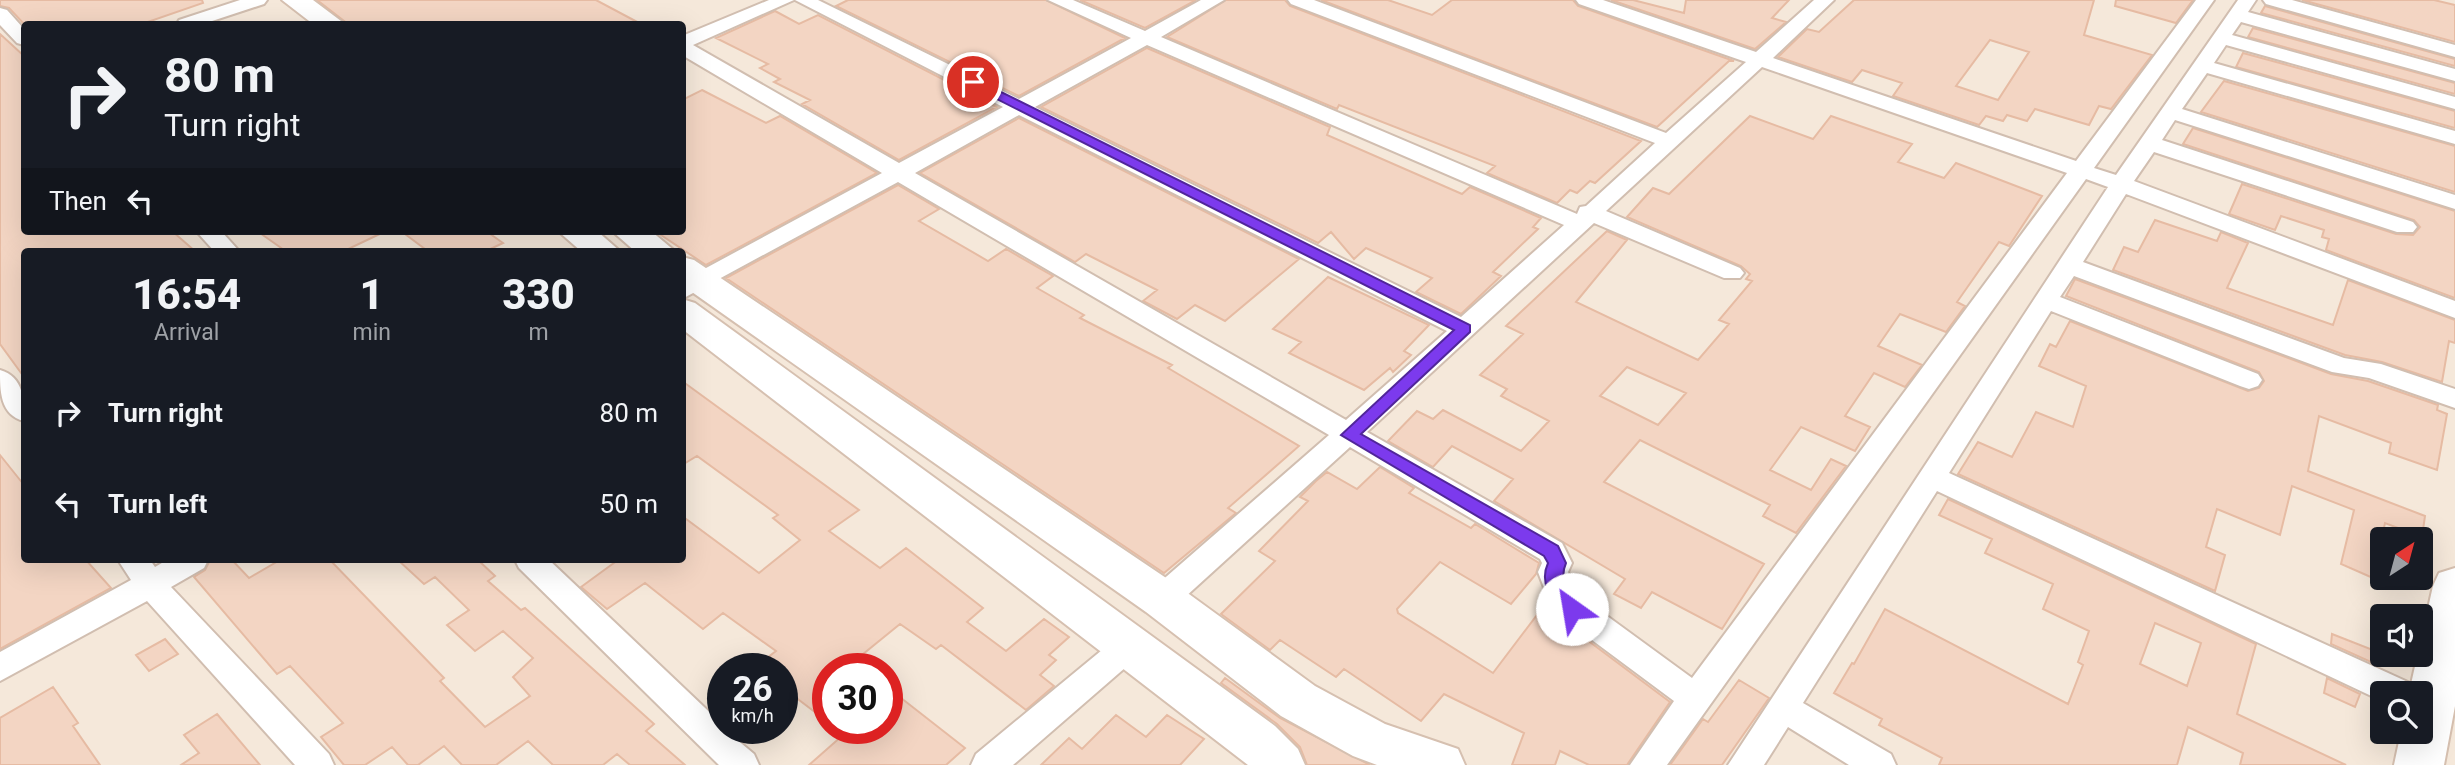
<!DOCTYPE html>
<html lang="en">
<head>
<meta charset="utf-8">
<style>
  body { margin:0; font-family:Roboto,sans-serif; background:#242831; color:#f1f3f6; height:100vh; display:flex; flex-direction:column; font-size:26px; white-space:nowrap }
  * { box-sizing:border-box; margin:0 }
  p { font-size:23px; color:#9ea1a6 }
  .icon { flex:none; width:38px; height:38px; fill:none; stroke:currentColor; stroke-width:2; stroke-linecap:round; stroke-linejoin:round }
  .map { position:relative; flex:1; overflow:hidden }
  .side { position:absolute; left:21px; top:248px; width:665px; height:315px; display:flex; flex-direction:column; background:#171b24; border-radius:7px; box-shadow:0 7px 28px #0002 }
  .side>* { flex:none }
  .hud { position:absolute; left:21px; top:21px; width:665px; height:214px; border-radius:7px; box-shadow:0 7px 28px #0002; background:#171b24; color:#f1f3f6; overflow:hidden }
  .needle { width:46px; rotate:36deg }
  .controls { position:absolute; left:2370px; top:527px; display:grid; gap:14px }
  .controls a { display:grid; place-items:center; width:63px; height:63px; border-radius:7px; background:#171b24; box-shadow:0 7px 28px #0002; font-size:35px }
  .speed { position:absolute; left:707px; top:653px; display:flex; gap:14px; font-size:35px; font-weight:700; text-align:center }
  .speed>* { display:grid; place-content:center; width:91px; height:91px; border-radius:50%; background:#171b24; box-shadow:0 7px 28px #0002; line-height:1 }
  .speed small { font-size:18px; font-weight:400 }
  .speed .limit { border:10px solid #d22; background:#fff; color:#111 }
  .pin { position:absolute; display:grid; place-items:center; width:60px; height:60px; color:#fff; margin:-30px; border:4px solid #fff; border-radius:50%; box-shadow:0 2px 7px #0007 }
  .me { position:absolute; width:77px; margin:-38px; rotate:328deg; stroke-linejoin:round; filter:drop-shadow(0 0 5px #0008) }
  .turn { display:flex; align-items:center; gap:24px; height:147px; padding:0 28px; font-size:32px }
  .turn .icon { width:91px; height:91px; stroke-width:2.5 }
  .turn b { display:block; font-size:49px; line-height:60px }
  .then { display:flex; align-items:center; height:66px; padding:0 28px; background:#0003; gap:14px; font-size:26px }
  .eta { display:flex; justify-content:space-evenly; align-items:center; height:119px; text-align:center }
  .eta b { font-size:42px; font-weight:800; line-height:49px }
  ul { padding:0; list-style:none }
  li { display:flex; align-items:center; gap:21px; height:91px; padding:0 28px }
  li div { flex:1 }
  li b { display:block; font-size:26px }
  li em { font-style:normal }
  .map>svg:first-child { display:block }
  .residential { fill:#f5e8da; fill-rule:evenodd }
  .building { fill:#f3d5c3; stroke:#e6bba3; stroke-width:2; fill-rule:evenodd }
  .lines { fill:none; stroke-linecap:round; stroke-linejoin:round }
  .minor-casing { stroke:#d1beb0; stroke-width:4 }
  .secondary-casing { stroke:#d6c0b0; stroke-width:4 }
  .minor { fill:#fff; fill-rule:evenodd }
  .secondary { fill:#fff; fill-rule:evenodd }
  .route { fill:#7c3aed; stroke:#51269a; stroke-width:2 }
</style>
</head>
<body>
<div class="map">
<svg width="2455" height="765" viewBox="0 0 2455 765">
  <rect width="100%" height="100%" fill="#fdf6ec"/>
  <path class="residential" d="M0,0H2455V765H0ZM24,24H682V231H24ZM24,252H682V560H24ZM2382,539H2420V578H2382ZM2382,616H2420V654H2382ZM723,668H782V728H723ZM828,668H887V728H828ZM2382,693H2420V732H2382Z"/>
  <path class="building" d="M0,0H202L203,3L142,24H24L9,8L0,6Z
    M317,0H596L641,24H348Z
    M848,0H1046L1125,38L1019,96L836,6Z
    M1080,0H1196L1145,28Z
    M1226,0H1285L1290,6L1641,141L1595,183L1590,181L1577,193L1570,190L1557,203L1487,173L1495,166L1339,105L1337,109L1167,37Z
    M1321,0H1388L1432,15L1452,0H1573L1578,6L1734,61H1729L1657,127Z
    M1611,0H1633L1684,13L1686,0H1789L1772,18L1786,22L1755,49Z
    M1854,0H2094L2084,35L2152,55L2111,109L2099,106L2089,125L2035,109L2027,121L2007,115L2003,121L1986,116L1979,125L1893,96L1902,83L1862,70L1852,82L1778,57L1807,29L1819,32ZM1990,40L2029,52L1998,100L1956,86Z
    M2116,0H2193L2176,23L2115,6Z
    M2302,0H2434L2455,5V42Z
    M2265,6L2455,59V66L2261,13Z
    M775,11L799,24L818,15L997,107L899,160L802,104L810,100L774,82L780,79L760,68L768,64L716,38Z
    M2253,28L2455,83V94L2248,37Z
    M0,34L24,56V231H172L196,252H24V377L0,344Z
    M1147,48L1330,127L1327,135L1462,194L1470,187L1541,218L1533,227L1538,229L1493,272L1501,276L1461,314L1416,292L1432,278L1366,248L1354,259L1331,232L1318,243L1041,107Z
    M2243,53L2455,111V128L2236,67Z
    M2224,81L2455,146V192L2201,112Z
    M702,90L766,123L780,116L877,173L706,265L655,231H682V100Z
    M1750,116L1813,139L1831,116L1912,144L1898,162L1944,178L1956,163L2042,196L2009,246L1999,242L1957,302L1965,306L1946,332L1900,314L1878,346L1922,365L1905,387L1874,373L1845,416L1870,427L1855,451L1801,427L1770,470L1811,490L1831,459L1846,466L1796,533L1763,516L1770,505L1640,440L1604,482L1764,564L1722,629L1652,592L1641,608L1614,594L1625,579L1494,501L1513,479L1452,446L1433,467L1388,441L1417,411L1433,419L1443,410L1521,451L1549,421L1501,396L1507,389L1480,375L1523,334L1506,326L1607,231L1627,240L1576,302L1698,360L1729,324L1719,320L1752,281L1746,279L1750,274L1741,266L1627,217L1653,188L1669,194ZM1627,367L1686,393L1658,425L1600,396Z
    M1019,118L1299,259L1225,321L1195,305L1177,319L1143,301L1157,290L1086,254L1075,262L920,173Z
    M2193,128L2455,211V298L2326,250L2329,239L2322,237L2324,230L2281,216L2275,230L2229,214L2242,184L2396,234L2413,235L2420,227L2414,220L2183,144Z
    M898,185L939,209L919,221L988,261L1006,249L1053,276L1037,288L1084,315L1080,318L1172,365L1168,368L1299,446L1228,508L1236,513L1164,573L726,278Z
    M2155,220L2217,241L2221,232L2248,243L2227,288L2333,325L2348,280L2455,320V343L2449,341L2442,382L2382,362L2345,355L2113,270L2124,247L2138,252Z
    M257,231H386L342,252H287Z
    M401,231H486L503,243L484,252H429Z
    M1328,277L1429,325L1404,351L1411,355L1393,372L1390,368L1364,390L1289,353L1301,342L1273,329Z
    M2075,279L2331,374L2368,381L2438,405L2437,410L2447,414L2437,470L2389,453L2391,443L2319,416L2308,471L2425,516L2422,537L2385,523L2373,578L2341,564L2354,510L2292,486L2280,535L2217,509L2206,547L2225,555L2215,591L1958,474L1978,442L2012,457L2036,412L2073,427L2086,386L2039,366L2050,344L2056,347L2070,321L2248,391L2259,388L2264,381L2259,372L2066,296Z
    M682,381L859,510L829,531L880,568L906,548L983,608L967,622L1006,651L1044,619L1069,637L1049,655L1056,660L1040,675L1054,686L1026,710L941,645L936,649L900,624L857,659L870,668H828V722L782,687V668H754L776,651L723,613L703,629L645,583L607,609L581,587L618,560H682V516L759,573L800,540L773,518L778,515L697,456L682,465Z
    M0,455L24,485V560H86L111,588L0,649Z
    M1380,467L1414,488L1409,493L1471,528L1475,524L1539,563L1536,574L1511,604L1440,562L1397,609L1398,613L1493,673L1543,607L1670,702L1627,765H1589L1560,751L1555,765H1512L1524,733L1444,694L1421,721L1344,669L1336,677L1280,640L1270,650L1221,614L1275,561L1259,551L1308,501L1300,497L1316,481L1327,472L1357,489Z
    M1948,499L2256,644L2237,714L2346,765H2240L2243,753L2188,727L2177,765H1939L1942,758L1879,725L1882,719L1834,693L1852,663L1854,664L1885,609L2068,704L2083,665L2078,662L2089,631L2043,609L2053,584L1985,553L1992,539L1939,515ZM2155,623L2201,643L2187,686L2140,664Z
    M210,560H232L249,578L280,560H330L444,678L440,681L485,727L530,696L513,677L533,658L503,631L475,651L447,625L469,610L435,577L424,584L398,560H478L495,576L488,581L521,610L525,608L654,724L646,731L685,765H630L617,754L603,765H553L528,741L496,765H462L444,746L418,765H408L392,747L365,765H344L321,737L343,723L290,666L277,674L194,577L205,570Z
    M2332,634L2378,652L2373,663L2331,644Z
    M165,639L178,654L149,671L136,655Z
    M1225,678L1280,718L1370,765H1307L1300,747L1277,724L1221,683Z
    M2327,678L2360,694L2355,707L2324,693Z
    M1739,680L1769,698L1722,765H1670L1703,719L1708,722Z
    M53,687L78,723L73,726L100,765H0V718Z
    M887,687L965,748L946,765H809L851,728H887Z
    M217,714L260,765H181L199,753L184,735Z
    M1116,715L1146,737L1167,715L1204,739L1180,765H1041L1069,738L1082,749Z"/>
  <g class="lines">
    <defs>
      <path id="minor" d="M240,0H267L264,4L203,24H177L179,20Z
        M769,0H794L693,45L899,163L1003,107L795,0H818L1019,99L1131,38L1048,0H1073L1145,31L1201,0H1224L1161,37L1577,214L1580,207L1586,206L1655,143L1291,4L1288,0H1314L1666,133L1746,62L1579,4L1576,0H1603L1756,52L1814,0H1834L1773,58L2076,161L2196,0H2214L2094,168L2116,175L2238,0H2256L2248,12L2455,69V81L2241,22L2232,35L2455,97V109L2226,45L2214,63L2455,131V144L2207,73L2182,109L2455,195V209L2175,120L2162,140L2413,222L2417,227L2413,232H2397L2154,152L2134,181L2455,301V318L2126,194L2083,262L2344,358L2381,364L2455,389V408L2369,378L2332,372L2074,276L2060,297L2258,374L2262,380L2258,386L2249,389L2240,386L2051,311L1949,473L2410,683L2414,693H2382V701L1937,491L1803,703L1891,754L1896,765H1849L1788,727L1764,765H1728L2108,187L2086,179L1667,765H1630L1674,701L1553,611L1538,572L1542,563L1540,559L1350,447L1173,608L1162,611L1151,608L1147,599L1151,590L1329,435L898,182L682,299V281L882,173L682,55V36ZM1147,45L1564,225L1461,317L1035,107ZM1762,67L2067,173L1692,678L1577,594L1568,572L1572,563L1562,543L1367,432L1594,223L1724,278H1740L1744,273L1740,268L1606,211ZM1019,115L1447,331L1346,420L915,173Z
        M2263,0H2292L2455,45V57L2266,4Z
        M0,8L7,10L24,29V45L17,43L0,25Z
        M196,231H221L240,252H215Z
        M0,370C24,377 24,400 24,421C0,415 0,391 0,370Z
        M118,560H150L155,567L167,560H208L204,568L171,587L329,754L334,765H295L147,601L0,681V652L131,580Z
        M515,560H549L723,725V728L754,754L759,765H719L519,568Z
        M1130,632L1141,636L1146,645L1141,654L1013,765H971L976,754L1119,636Z"/>
      <path id="secondary" d="M282,0H313L345,24H313Z
        M558,231H597L621,252H582Z
        M612,231H651L676,252H636Z
        M682,257L694,260L1178,586L1315,686L1385,724L1458,749L1465,765H1377L1353,756L1281,716L1146,612L682,285Z
        M682,299L695,303L1275,726L1298,749L1305,765H1248L682,329Z
        M2455,568V706L2444,765H2394L2401,732H2420V693H2409L2433,586L2439,573Z"/>
    </defs>
    <use href="#minor" class="minor-casing"/>
    <use href="#secondary" class="secondary-casing"/>
    <use href="#minor" class="minor"/>
    <use href="#secondary" class="secondary"/>
  </g>
  <path class="route" d="M969,80H977L1470,325V332L1361,434L1558,546L1566,563C1557,584 1573,592 1582,609L1579,614H1566C1551,600 1539,583 1548,563L1544,556L1341,435L1454,330L969,85Z"/>
</svg>
<div class="controls">
<a><svg class="needle" viewBox="-14 -14 28 28"><path d="M0-13l5 13h-10z" fill="#e53935"/><path d="M0 13l5-13h-10z" fill="#9ea1a6"/></svg></a>
<a><svg class="icon" aria-label="sound" viewBox="0 0 24 24"><path d="M4 9h4l5-4v14l-5-4H4zM17 9q2 3 0 6"/></svg></a>
<a><svg class="icon" aria-label="search" viewBox="0 0 24 24"><circle cx="10" cy="10" r="6"/><path d="M15 15l6 6"/></svg></a>
</div>
<div class="speed"><div>26<small>km/h</small></div><div class="limit">30</div></div>
<div class="pin" style="left:973px;top:82px;background:#d93025"><svg class="icon" aria-label="arrive" viewBox="0 0 24 24"><path d="M6 21V4h12l-3 4 3 4H6"/></svg></div>
<svg class="me" style="left:1572px;top:609px" viewBox="-20 -20 40 40"><circle r="19" fill="#fff"/><path d="M0-13L10 11 0 6-10 11z" fill="#7c3aed"/></svg>
<div class="hud">
<div class="turn"><svg class="icon" aria-label="right" viewBox="0 0 24 24"><path d="M7 20v-9h11M14 6l5 5-5 5"/></svg><div><b>80 m</b>Turn right</div></div>
<div class="then">Then<svg class="icon" aria-label="left" viewBox="0 0 24 24"><path d="M17 20v-9H6M10 6l-5 5 5 5"/></svg></div>
</div>
<section class="side">
<div class="eta">
<div><b>16:54</b><p>Arrival</p></div>
<div><b>1</b><p>min</p></div>
<div><b>330</b><p>m</p></div>
</div>
<ul>
<li><svg class="icon" aria-label="right" viewBox="0 0 24 24"><path d="M7 20v-9h11M14 6l5 5-5 5"/></svg><div><b>Turn right</b></div><em>80 m</em></li>
<li><svg class="icon" aria-label="left" viewBox="0 0 24 24"><path d="M17 20v-9H6M10 6l-5 5 5 5"/></svg><div><b>Turn left</b></div><em>50 m</em></li>
</ul>
</section>
</div>
</body>
</html>
